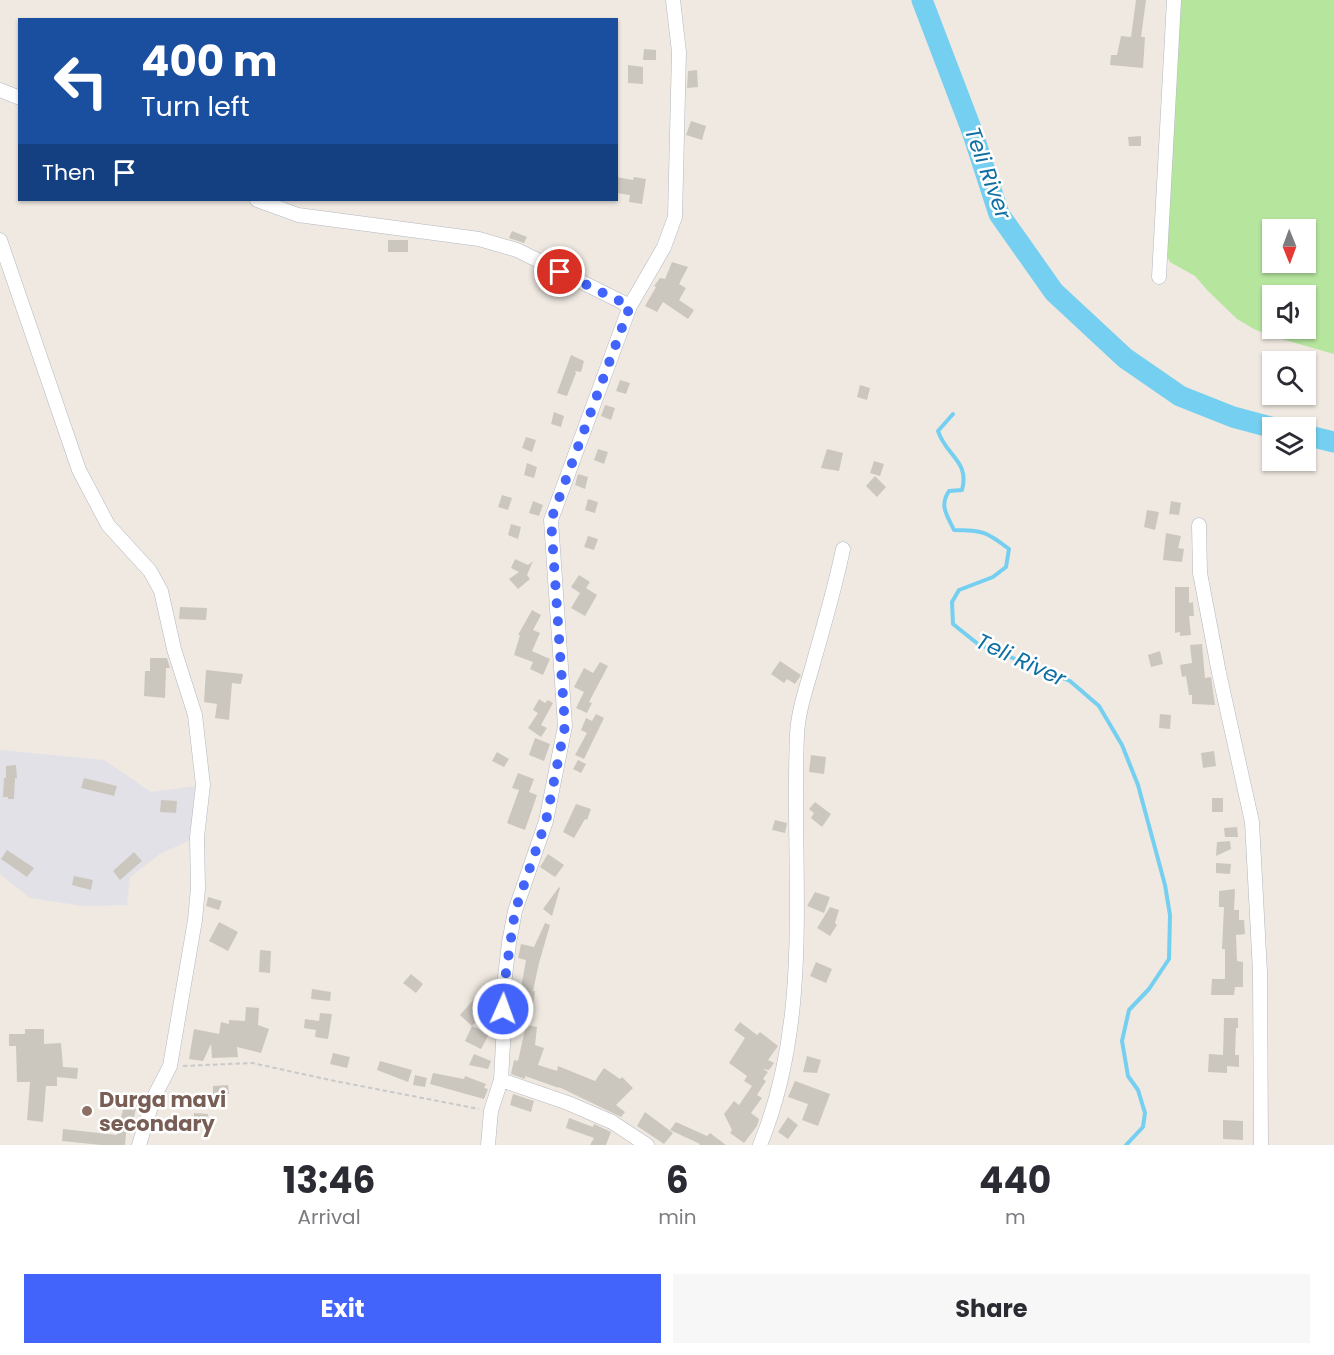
<!DOCTYPE html>
<html lang="en">
<head>
<meta charset="utf-8">
<style>
  body { margin:0; font-family:Poppins,sans-serif; background:#f7f7f7; color:#2b2b33; height:100vh; display:flex; flex-direction:column; font-size:22px; white-space:nowrap }
  * { box-sizing:border-box; margin:0 }
  p { font-size:20px; color:#7c7c81 }
  .icon { flex:none; width:33px; height:33px; fill:none; stroke:currentColor; stroke-width:2; stroke-linecap:round; stroke-linejoin:round }
  .map { position:relative; height:1145px; overflow:hidden }
  .panel { display:flex; flex-direction:column; background:#fff; flex:1 }
  .panel>* { flex:none }
  .banner { position:absolute; left:18px; top:18px; width:600px; height:183px; border-radius:0px; box-shadow:0 2px 4px #0004; background:#1a4fa0; color:#fff; overflow:hidden }
  .needle { width:39px; rotate:179deg }
  .controls { position:absolute; left:1262px; top:219px; display:grid; gap:12px }
  .controls a { display:grid; place-items:center; width:54px; height:54px; border-radius:0px; background:#fff; box-shadow:0 2px 4px #0004; font-size:30px }
  .pin { position:absolute; display:grid; place-items:center; width:51px; height:51px; color:#fff; margin:-26px; border:3px solid #fff; border-radius:50%; box-shadow:0 2px 6px #0007 }
  .me { position:absolute; width:66px; margin:-33px; rotate:2deg; stroke-linejoin:round; filter:drop-shadow(0 0 4px #0008) }
  .turn { display:flex; align-items:center; gap:21px; height:126px; padding:0 24px; font-size:27px }
  .turn .icon { width:78px; height:78px; stroke-width:2.5 }
  .turn b { display:block; font-size:42px; line-height:51px }
  .then { display:flex; align-items:center; height:57px; padding:0 24px; background:#0003; gap:12px; font-size:22px }
  .eta { display:flex; justify-content:space-evenly; align-items:center; height:102px; text-align:center }
  .eta b { font-size:36px; font-weight:700; line-height:42px }
  .action { display:flex; gap:12px; margin-top:auto; padding:12px 24px }
  .action a { flex:1; height:69px; border-radius:0px; background:#4264fb; color:#fff; font-size:24px; font-weight:700; line-height:69px; text-align:center }
  .action a+a { background:#f7f7f7; color:#2b2b33 }
  .map>svg:first-child { display:block }
  .industrial { fill:#e3e1e8 }
  .green { fill:#b6e59e; fill-rule:evenodd }
  .lines { fill:none; stroke-linecap:round; stroke-linejoin:round }
  .stream { stroke:#75cff0; stroke-width:4 }
  .river { stroke:#75cff0; stroke-width:21 }
  .building { fill:#cbc7bf }
  .street-casing { stroke:#b4b7c1; stroke-width:15 }
  .path { stroke:#c9c9c9; stroke-width:2; stroke-dasharray:4.5 3; stroke-linecap:butt }
  .street { stroke:#fff; stroke-width:14 }
  .route { stroke:#4264fb; stroke-width:10; stroke-dasharray:0 18 }
  .education-dot { fill:#8d6e63; stroke:#fff; stroke-width:2 }
  .labels { text-anchor:middle; dominant-baseline:central; stroke-width:5; stroke-linejoin:round; paint-order:stroke }
  .education-label { font-size:21px; font-weight:bold; fill:#785e54; stroke:#fff; text-anchor:start }
  .water-label { font-size:22px; font-style:italic; fill:#0d6fa3; stroke:#fff }
</style>
</head>
<body>
<div class="map">
<svg width="1334" height="1145" viewBox="0 0 1334 1145">
  <rect width="100%" height="100%" fill="#efe9e1"/>
  <path class="industrial" d="M0,750L104,760L151,792L203,785L197,837L160,854L130,877L127,905L83,906L30,898L0,874Z"/>
  <path class="green" d="M1167,0H1334V354L1271,336L1254,329L1237,319L1208,291L1195,276L1170,262L1157,238ZM1272,230H1305V262H1272ZM1272,296H1305V328H1272Z"/>
  <g class="lines">
    <path class="stream" d="M953,414L938,431C946,456 970,461 962,490L949,491C939,506 947,515 954,530C983,530 987,532 1009,549L1006,567L993,577L959,590L952,602L953,624L978,644L1070,681L1099,706L1122,745L1138,785L1165,885L1170,915L1169,959L1149,989L1129,1010L1122,1041L1128,1076L1138,1090L1145,1113L1143,1127L1126,1145"/>
    <path class="river" d="M922,0L972,131L999,214L1054,292L1125,358L1180,396L1233,417L1274,428
      M1305,435L1334,442"/>
  </g>
  <path class="building" d="M1136,0H1146L1141,37H1145L1143,68L1110,65L1111,55H1117L1121,36L1131,37Z
    M644,49L656,50V60H643Z
    M628,65L643,67V84L628,83Z
    M697,70L698,87L687,88L688,71Z
    M691,121L706,126L702,140L686,135Z
    M1141,136V146H1129L1128,137Z
    M616,177L633,180L634,177L646,179L642,204L629,202L630,195L616,193Z
    M512,231L527,237L524,243L509,238Z
    M388,240H408V252H388Z
    M672,262L688,267L679,284L686,288L679,300L694,310L688,319L663,302L657,312L645,306L656,287L654,286L660,278L665,279Z
    M571,355L584,361L581,372L575,371L576,373L567,396L557,393Z
    M620,380L630,383L626,394L616,391Z
    M860,385L870,388L867,400L857,397Z
    M605,405L615,408L611,420L601,416Z
    M554,412L564,416L561,427L551,424Z
    M526,437L536,440L532,452L522,448Z
    M598,449L608,452L604,464L594,460Z
    M827,449L843,453L839,471L821,468Z
    M874,461L884,464L880,476L870,473Z
    M527,463L537,467L534,478L524,475Z
    M578,474L588,477L585,489L575,485Z
    M875,476L886,487L877,497L866,486Z
    M502,495L512,498L508,510L498,507Z
    M588,499L598,502L595,513L585,510Z
    M533,501L543,505L539,516L529,513Z
    M1171,501L1181,503L1179,515L1169,514Z
    M1147,510L1159,512L1155,530L1144,527Z
    M511,524L521,527L518,539L508,535Z
    M1166,533L1181,536L1178,548L1184,549L1182,562L1163,560Z
    M588,536L598,539L594,550L584,547Z
    M515,559L528,565L533,561L527,575L530,579L518,589L509,579L519,572L511,568Z
    M579,575L590,582L586,588L597,595L585,616L571,608L580,593L571,587Z
    M1175,587H1189V603L1193,602L1194,616H1189L1191,635L1180,636V632L1175,633Z
    M180,607L207,608L206,620L179,619Z
    M532,610L541,615L533,630L540,633L532,651L550,659L543,675L530,669L533,662L514,655L520,635H518Z
    M1202,644L1205,678L1211,677L1215,705L1192,704V695H1189L1186,676L1182,677L1180,665L1192,663L1190,645Z
    M1160,651L1163,664L1151,667L1148,655Z
    M150,658H167L170,668H166L165,698L144,696L145,671H150Z
    M780,661L801,675L795,684L787,679L784,683L771,674Z
    M600,662L608,666L589,702L592,703L587,713L576,708L584,692L574,687L584,668L593,673Z
    M206,670L243,674L241,684L232,683L229,720L215,718L217,704L204,702Z
    M539,699L545,703L548,700L553,703L541,725L547,728L541,737L528,728L538,713L533,710Z
    M596,714L604,718L584,759L575,755L587,733L581,730L586,718L592,721Z
    M1160,714L1171,715L1170,729L1159,728Z
    M535,738L550,744L544,761L529,755Z
    M1214,751L1216,766L1203,768L1201,753Z
    M497,752L509,759L504,767L492,761Z
    M811,755L826,757L824,774L809,772Z
    M578,760L586,764L581,773L573,769Z
    M16,765L17,778H15L14,799H8V797H3L4,778H6V766Z
    M518,773L534,779L529,792L537,795L525,830L507,823L519,790L512,788Z
    M84,778L117,786L114,796L81,788Z
    M1212,798H1223V812H1212Z
    M161,800L177,801L176,813L160,812Z
    M815,802L831,814L822,827L811,818L814,813L809,809Z
    M576,804L591,809L587,820L585,819L574,838L563,832Z
    M775,820L787,823L785,833L772,830Z
    M1237,827L1238,837H1225L1224,828Z
    M1230,841L1231,849L1216,856L1217,842Z
    M7,850L34,868L27,877L1,859Z
    M134,852L142,861L120,880L113,871Z
    M548,854L564,865L555,877L540,867Z
    M1216,863L1231,864L1230,874L1216,873Z
    M74,876L93,880L91,890L72,885Z
    M559,887L560,888L552,916L543,909Z
    M1235,889L1234,910H1239V920H1244L1245,934L1236,935L1237,961L1243,962V987H1235L1234,995H1211L1212,979H1225V949H1222L1224,907H1219V891Z
    M815,892L830,897L824,913L807,906Z
    M208,897L222,901L219,910L206,906Z
    M830,907L839,910L835,923L837,925L830,936L817,928Z
    M219,922L238,932L228,951L209,941Z
    M545,923L550,925L539,963L533,991H535L533,1006L518,1004L526,960L518,958L521,944L534,947Z
    M260,950L271,951L270,973L259,972Z
    M816,962L832,969L826,983L810,976Z
    M411,974L423,984L416,993L403,983Z
    M312,989L331,992L330,1001L311,999Z
    M475,998L487,1009L472,1026L460,1015Z
    M246,1007L259,1008L258,1025L269,1029L261,1053L237,1047L238,1057L212,1058L211,1044L203,1061L189,1059L194,1029L219,1034L221,1022L229,1024V1020L245,1021Z
    M320,1013L332,1014L328,1039L315,1037L316,1030L304,1028L305,1019L319,1021Z
    M1224,1018H1238V1028H1236L1235,1055H1239V1067L1227,1066V1073L1208,1072L1209,1054L1223,1055Z
    M740,1022L757,1035L760,1032L778,1046L768,1060L774,1063L769,1070L763,1069L768,1072L763,1079L766,1081L757,1095L762,1098L751,1113L759,1119L757,1126L744,1143L730,1133L732,1130L724,1114L734,1101L739,1105L752,1086L744,1081L747,1076L729,1063L745,1038L734,1030Z
    M526,1025L537,1027L535,1045L544,1048L538,1065L557,1071L558,1066L595,1081L604,1068L620,1079L622,1077L633,1088L616,1105L625,1112L621,1117L559,1087V1088L525,1076V1079L511,1074L514,1060L518,1061Z
    M472,1026L489,1034L481,1049L465,1041Z
    M25,1029H44V1044L61,1043L63,1067L78,1068L77,1079L57,1077V1086H46L43,1122L27,1120L30,1082H17L16,1046H9V1034H25Z
    M333,1053L350,1057L347,1068L330,1064Z
    M474,1054L491,1061L488,1069L469,1065Z
    M807,1056L821,1060L817,1073L803,1072Z
    M380,1061L412,1070L408,1082L377,1070Z
    M433,1073L464,1079L465,1076L486,1084L484,1088L488,1089L484,1099L430,1084Z
    M415,1075L427,1078L425,1087L413,1085Z
    M795,1081L830,1094L818,1126L802,1120L808,1104L788,1097Z
    M228,1085L229,1094L213,1095V1086Z
    M513,1094L534,1101L531,1112L510,1105Z
    M126,1097L138,1100L130,1134L126,1133L125,1145H101L62,1141L63,1129L117,1135Z
    M645,1112L673,1133L664,1144L637,1126Z
    M194,1113L208,1114L206,1125L193,1123Z
    M788,1117L798,1125L788,1139L778,1132Z
    M569,1118L593,1127L594,1124L611,1132L606,1145H590L594,1138L566,1128Z
    M1223,1120L1243,1121V1140L1223,1139Z
    M676,1122L707,1136L710,1133L726,1145H699L700,1144L670,1130Z"/>
  <g class="lines">
    <defs>
      <path id="street" d="M0,90L20,98
        M257,200L298,215L479,239L517,250L630,306
        M0,240L79,470L108,525L150,571L161,591L174,649L195,715L203,785L197,837L198,888L195,920L170,1066L154,1097L139,1145
        M1159,277L1174,0
        M1199,525L1200,573L1219,673L1252,822L1260,972L1261,1145
        M501,1080L568,1103L612,1122L647,1145
        M488,1145L491,1111L501,1080L504,1025L503,993L509,943L515,911L546,821L565,726L551,520L630,306L664,247L675,217L679,52L673,0
        M760,1145C814,1014 791,872 797,735C798,711 807,686 813,664C824,625 835,588 843,549"/>
    </defs>
    <use href="#street" class="street-casing"/>
    <path class="path" d="M183,1066L252,1063L335,1081L479,1109"/>
    <use href="#street" class="street"/>
  </g>
  <g class="lines">
    <path class="route" d="M503,1009V993L515,911L546,821L565,726L551,520L630,306L560,272"/>
  </g>
  <circle class="education-dot" cx="87" cy="1111" r="6"/>
  <g class="labels">
    <g class="education-label">
      <text x="99" y="1099">Durga mavi<tspan x="99" dy="24">secondary</tspan></text>
    </g>
    <g class="water-label">
      <text transform="translate(988 173) rotate(70)">Teli River</text>
      <text transform="translate(1021 660) rotate(25)">Teli River</text>
    </g>
  </g>
</svg>
<div class="controls">
<a><svg class="needle" viewBox="-14 -14 28 28"><path d="M0-13l5 13h-10z" fill="#e53935"/><path d="M0 13l5-13h-10z" fill="#7c7c81"/></svg></a>
<a><svg class="icon" aria-label="sound" viewBox="0 0 24 24"><path d="M4 9h4l5-4v14l-5-4H4zM17 9q2 3 0 6"/></svg></a>
<a><svg class="icon" aria-label="search" viewBox="0 0 24 24"><circle cx="10" cy="10" r="6"/><path d="M15 15l6 6"/></svg></a>
<a><svg class="icon" aria-label="layers" viewBox="0 0 24 24"><path d="M12 4l9 5-9 5-9-5zM3 14l9 5 9-5"/></svg></a>
</div>
<div class="pin" style="left:560px;top:272px;background:#d93025"><svg class="icon" aria-label="arrive" viewBox="0 0 24 24"><path d="M6 21V4h12l-3 4 3 4H6"/></svg></div>
<svg class="me" style="left:503px;top:1009px" viewBox="-20 -20 40 40"><circle r="17" fill="#4264fb" stroke="#fff" stroke-width="3"/><path d="M0-11L8 9 0 5-8 9z" fill="#fff"/></svg>
<div class="banner">
<div class="turn"><svg class="icon" aria-label="left" viewBox="0 0 24 24"><path d="M17 20v-9H6M10 6l-5 5 5 5"/></svg><div><b>400 m</b>Turn left</div></div>
<div class="then">Then<svg class="icon" aria-label="arrive" viewBox="0 0 24 24"><path d="M6 21V4h12l-3 4 3 4H6"/></svg></div>
</div>
</div>
<section class="panel">
<div class="eta">
<div><b>13:46</b><p>Arrival</p></div>
<div><b>6</b><p>min</p></div>
<div><b>440</b><p>m</p></div>
</div>
<div class="action"><a>Exit</a><a>Share</a></div>
</section>
</body>
</html>
